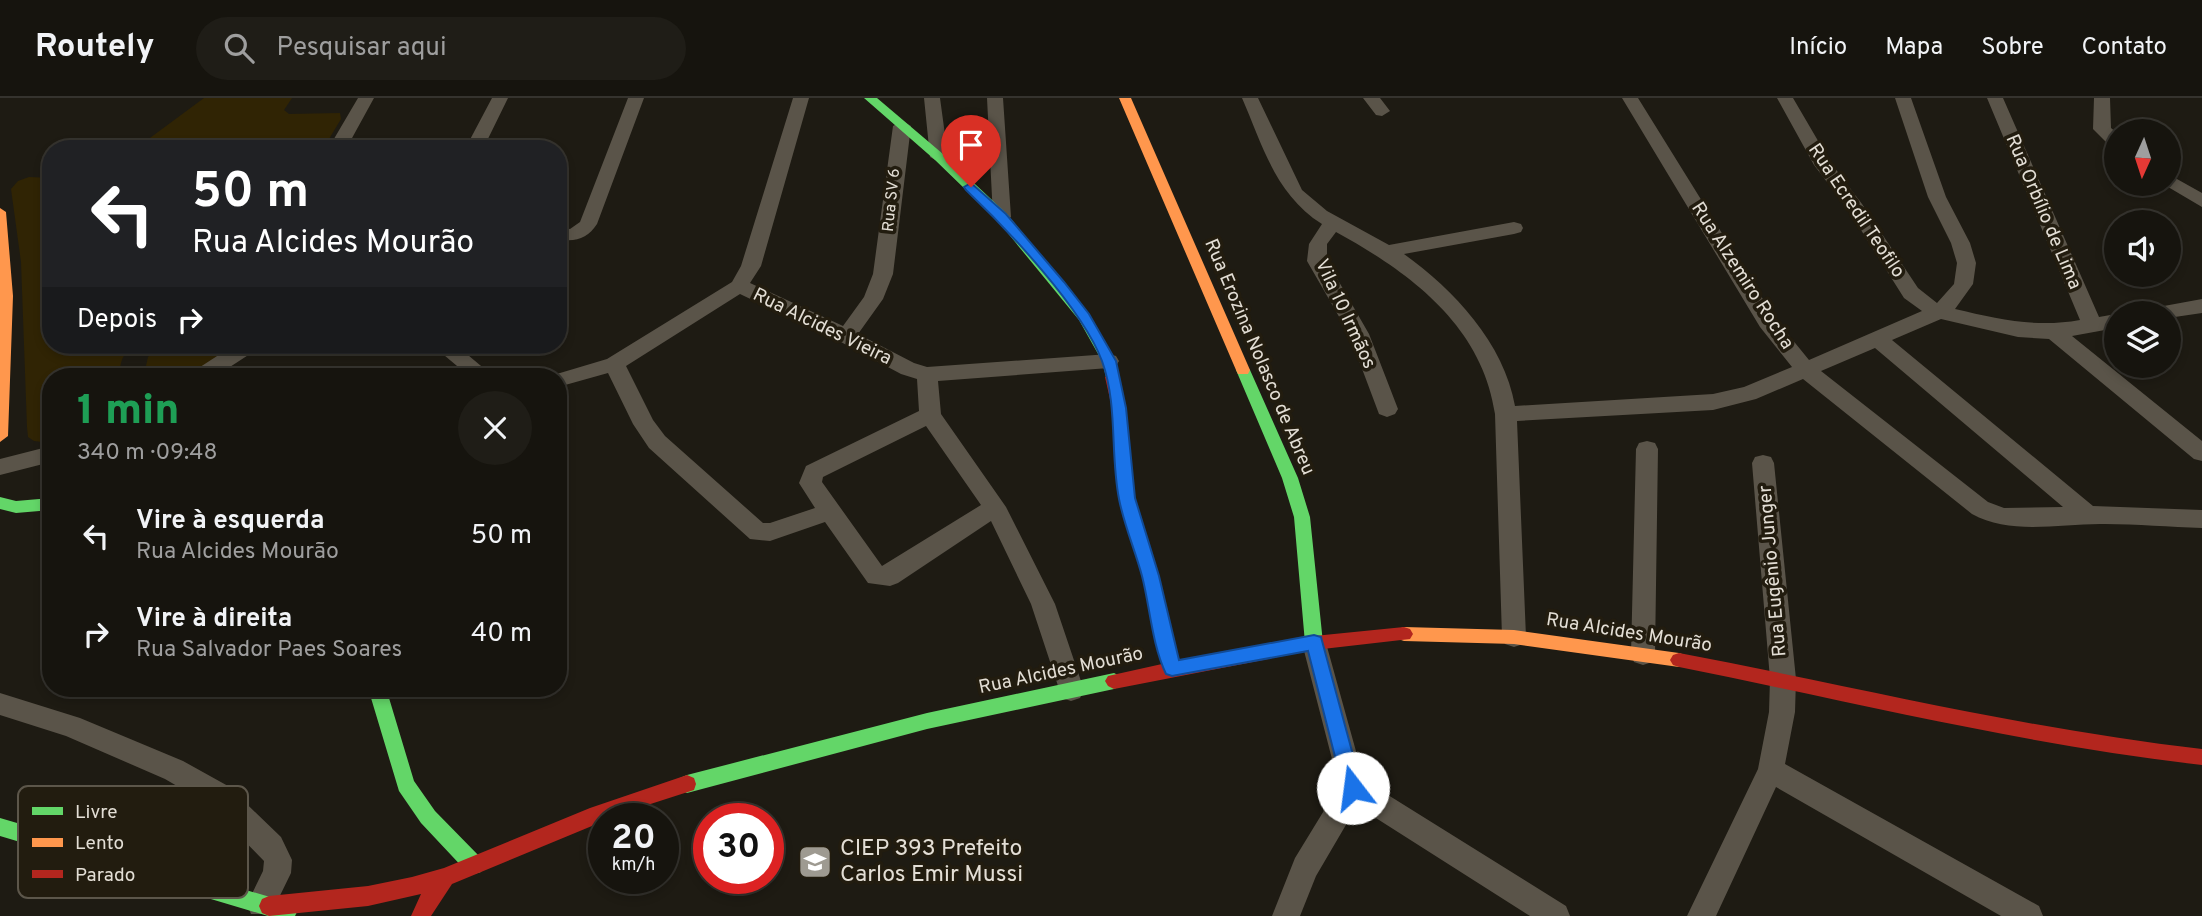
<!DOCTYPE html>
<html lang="pt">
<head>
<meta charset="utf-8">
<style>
  body { margin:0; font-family:Overpass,sans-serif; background:#1f1d17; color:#f1f3f6; height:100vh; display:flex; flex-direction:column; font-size:26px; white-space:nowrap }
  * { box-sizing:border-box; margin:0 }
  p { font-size:23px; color:#9e9e9e }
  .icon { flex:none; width:38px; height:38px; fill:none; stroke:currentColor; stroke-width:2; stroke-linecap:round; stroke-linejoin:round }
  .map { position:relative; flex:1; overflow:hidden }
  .sheet { position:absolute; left:42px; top:270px; width:525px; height:329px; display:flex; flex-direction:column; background:#16140e; border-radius:28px; box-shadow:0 4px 10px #0003,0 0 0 2px #35332e }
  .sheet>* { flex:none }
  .banner { position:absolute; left:42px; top:42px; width:525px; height:214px; border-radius:28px; box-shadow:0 4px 10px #0003,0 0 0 2px #35332e; background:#202124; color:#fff; overflow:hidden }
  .needle { width:46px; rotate:183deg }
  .tools { position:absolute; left:2104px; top:21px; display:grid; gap:14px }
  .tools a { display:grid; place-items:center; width:77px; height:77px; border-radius:50%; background:#16140e; box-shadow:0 4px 10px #0003,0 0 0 2px #35332e; font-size:35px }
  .speed { position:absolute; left:588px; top:705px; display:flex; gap:14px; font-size:35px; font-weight:700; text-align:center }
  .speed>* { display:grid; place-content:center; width:91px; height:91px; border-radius:50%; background:#16140e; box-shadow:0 4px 10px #0003,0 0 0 2px #35332e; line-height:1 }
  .speed small { font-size:18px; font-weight:400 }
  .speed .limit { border:10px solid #d22; background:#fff; color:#111 }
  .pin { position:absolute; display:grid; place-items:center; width:60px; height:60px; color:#fff; margin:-72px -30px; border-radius:50% 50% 50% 0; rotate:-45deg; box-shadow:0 0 7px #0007 }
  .pin .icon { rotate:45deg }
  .me { position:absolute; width:77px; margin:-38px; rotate:345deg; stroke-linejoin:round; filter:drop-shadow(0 0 5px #0008) }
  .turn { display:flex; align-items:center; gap:24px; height:147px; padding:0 35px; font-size:32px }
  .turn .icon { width:91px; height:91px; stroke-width:2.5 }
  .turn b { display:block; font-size:49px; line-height:60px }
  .then { display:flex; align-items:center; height:66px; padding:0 35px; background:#0003; gap:14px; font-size:26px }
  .round { display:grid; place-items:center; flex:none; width:74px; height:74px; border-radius:37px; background:#1f1d17 }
  .headline { display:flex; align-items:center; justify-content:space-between; height:119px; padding:0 35px }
  h1 { font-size:42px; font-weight:800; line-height:52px; color:#1e9e55 }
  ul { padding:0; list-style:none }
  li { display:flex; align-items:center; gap:21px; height:98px; padding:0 35px }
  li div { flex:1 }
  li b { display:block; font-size:26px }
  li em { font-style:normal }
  header { display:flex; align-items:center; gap:42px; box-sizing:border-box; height:98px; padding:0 35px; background:#16140e; border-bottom:2px solid #35332e }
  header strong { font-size:33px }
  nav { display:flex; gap:38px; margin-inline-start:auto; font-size:24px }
  .search { width:490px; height:63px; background:#1f1d17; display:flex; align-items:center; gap:18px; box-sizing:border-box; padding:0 24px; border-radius:38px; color:#9e9e9e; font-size:26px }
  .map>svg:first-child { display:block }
  .green { fill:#302404 }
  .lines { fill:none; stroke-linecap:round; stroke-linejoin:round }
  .street { fill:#5a5449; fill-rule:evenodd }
  .fast { fill:#63d668; fill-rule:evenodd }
  .slow { fill:#ff974d; fill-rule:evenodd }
  .jam { fill:#b3261e; fill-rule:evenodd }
  .route { fill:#1a73e8; stroke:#114b97; stroke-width:2 }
  .labels { text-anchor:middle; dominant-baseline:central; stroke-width:7; stroke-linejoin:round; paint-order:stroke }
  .far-street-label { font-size:16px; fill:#e3ded5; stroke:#221c0f }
  .street-label { font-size:19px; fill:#e3ded5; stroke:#221c0f }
  .near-poi-label { font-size:23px; fill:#e3ded5; stroke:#221c0f; text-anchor:start }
  .key { fill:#221c0f; stroke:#5c564a; stroke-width:2 }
  .key-label { font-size:19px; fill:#e3ded5 }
</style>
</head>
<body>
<header>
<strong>Routely</strong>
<div class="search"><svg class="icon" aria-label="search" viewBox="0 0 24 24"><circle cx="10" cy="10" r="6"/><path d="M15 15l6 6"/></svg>Pesquisar aqui</div>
<nav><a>Início</a><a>Mapa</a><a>Sobre</a><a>Contato</a></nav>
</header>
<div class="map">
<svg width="2202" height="818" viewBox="0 0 2202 818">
  <rect width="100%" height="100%" fill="#1e1b13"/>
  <path class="green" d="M204,0H292L284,12L289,16L340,15L341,21L323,51H135Z
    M29,79L51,80V247H135C124,253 118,265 121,278H51V345L34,343L28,339L27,329L21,164L11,91L18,83Z
    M159,247H238L188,278H154L146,268L148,259Z"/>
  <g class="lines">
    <path class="street" d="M358,0H374L346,51H328Z
      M492,0H508L483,51H465Z
      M628,0H644L597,126C588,140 575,145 558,141V129L570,131L580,124Z
      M793,0H809L761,168L750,185L843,228L864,199L873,176L893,28L902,23L911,28L893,176L883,201L858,236L914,265L927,269L1109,256L1116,258L1119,263L1116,268L1109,270L938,283L941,316L1006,409L1055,506L1084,592L1080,600L1071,603L1062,600L1031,506L991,423L898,485L890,488L868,485L825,424L770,443L750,441L649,350L633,326L608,275L558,289V278H550L607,261L732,184L741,168ZM740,196L839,243L901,276L917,281L919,313L806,368L799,385L815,410L770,425H763L665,338L653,322L626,268ZM926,328L981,407L882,468L822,384L823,379Z
      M924,0H940L948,59L945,63L939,64L930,59Z
      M987,0H1003L1011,119L1002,125L993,119Z
      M1242,0H1258L1302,92L1327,113L1389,147L1514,124L1521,126L1523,130L1521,134L1514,136L1404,156C1454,192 1504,245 1515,308L1713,296L1744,289L1792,269L1760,229L1622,0H1638L1774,219L1809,262L1922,213L1904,200L1849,113L1814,67L1777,0H1793L1831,65L1862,106L1918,190L1937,205L1954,186L1957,165L1951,145L1928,99L1895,0H1911L1946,99L1970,145L1976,165L1973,186L1955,211C1998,221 2036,230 2080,222L1987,0H2003L2099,219L2116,216V230L2072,238L2202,343V363L2194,361L2049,241L2018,239L1941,221L1892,242L2093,408L2202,412V430C2170,429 2137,426 2105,426C2062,425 2011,438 1972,416L1803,281L1756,301L1713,312L1517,323L1526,539L1523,546L1514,549L1505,546L1502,539L1495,316C1482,227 1409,174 1336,134L1327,146V163L1369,236L1398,311L1395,316L1387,319L1379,316L1349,236L1307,163L1309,146L1322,126C1275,96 1263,48 1242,0ZM1875,250L2063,409L2004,410L1988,404L1821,273Z
      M1363,0H1380L1390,13L1382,18L1376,17Z
      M2094,0H2110L2111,30L2116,34V49L2110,48L2093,31Z
      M2168,76L2202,95V109L2163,86H2168Z
      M2202,201V215L2168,220V215H2150L2153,210Z
      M234,247H259L256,252L216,278H191L194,273Z
      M432,247H456L493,278H469Z
      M1647,343L1655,345L1658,351L1655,556L1652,564L1643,567L1634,564L1631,556L1636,351L1639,345Z
      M51,348V364L0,377V361Z
      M1763,357L1771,359L1774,365L1796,581L1795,614L1785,666L2039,808L2043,818H2001L1776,689L1716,818H1687L1758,671L1769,614L1770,581L1752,365L1755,359Z
      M1314,535L1323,538L1326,545L1364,682L1566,808L1570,818H1530L1357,708L1316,778L1300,818H1272L1295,760L1339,688L1302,545L1305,538Z
      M0,595L80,620L183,663L228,688L281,739L292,762L291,775L271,816H251L247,806L263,773L264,763L208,706L165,681L66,638L0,617Z"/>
    <path class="fast" d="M864,0H877L943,56L1007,116L1089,216L1116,263L1119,279L1117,283H1107L1102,263L1079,222L997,122L935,62Z
      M1243,267L1250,272L1298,380L1310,419L1323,545L1320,550L1314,552L1308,550L1305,545L1294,419L1282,380L1236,272Z
      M0,399L16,403L51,400V412L16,415L0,411Z
      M1114,575L1120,578L1123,583L1120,588L1114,591L927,631L687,695L680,692L678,686L680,680L687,677L927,615Z
      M368,590H386L414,683L435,713L481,760L484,767L481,774L474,776L467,774L421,725L399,693Z
      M0,720L287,804L294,807L297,814L295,818H268L0,738Z"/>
    <path class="slow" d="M1119,0H1131L1250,272L1248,276H1238L1236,272Z
      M0,110L6,114L13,198L8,338L0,344Z
      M1404,529L1514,532L1679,555L1685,557L1688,562L1685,567L1679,569L1514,546L1404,543L1398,541L1395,536L1398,531Z"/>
    <path class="jam" d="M1112,274L1119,279L1126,310L1135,400L1159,478L1179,563L1314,538L1404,529L1410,531L1413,536L1410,541L1314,552L1114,591L1108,588L1105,583L1108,578L1162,566L1143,478L1119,400L1112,310L1105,279Z
      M1679,555C1853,588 2025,631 2202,651V667C2025,647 1853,604 1679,569L1673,567L1670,562L1673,557Z
      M687,677L694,680L696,686L694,692L604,721V723L452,786L431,818H411L421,796L368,808L269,818L262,815L259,808L262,801L269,798L368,788L412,779L444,770L590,710Z"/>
  </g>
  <path class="route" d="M971,85L1006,116L1064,184L1089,216L1116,263L1126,310L1135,400L1159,478L1179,562L1314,537L1321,539L1362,690L1359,696L1353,699L1346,696L1343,690L1308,553L1172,578L1166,576C1152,547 1150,509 1142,478C1135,452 1124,427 1119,401C1110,356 1118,307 1102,263C1082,210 1008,132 966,92L964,89Z"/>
  <defs>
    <symbol id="school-square" viewBox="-11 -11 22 22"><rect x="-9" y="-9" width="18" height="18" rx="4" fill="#9e9a91" stroke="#221c0f"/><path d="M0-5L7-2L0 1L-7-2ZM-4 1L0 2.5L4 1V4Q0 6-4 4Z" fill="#fff"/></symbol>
  </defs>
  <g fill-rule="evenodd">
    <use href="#school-square" x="796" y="745" width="38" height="38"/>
  </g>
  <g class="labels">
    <g class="far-street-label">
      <text transform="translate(892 102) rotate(-84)">Rua SV 6</text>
    </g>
    <g class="street-label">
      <text transform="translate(1856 113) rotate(56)">Rua Ecredil Teofilo</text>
      <text transform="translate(2043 114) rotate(67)">Rua Orbílio de Lima</text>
      <text transform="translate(1742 178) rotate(57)">Rua Alzemiro Rocha</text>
      <text transform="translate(1345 216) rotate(65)">Vila 10 Irmãos</text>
      <text transform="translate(822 229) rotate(26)">Rua Alcides Vieira</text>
      <text transform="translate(1259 259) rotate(67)">Rua Erozina Nolasco de Abreu</text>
      <text transform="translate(1773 473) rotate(-95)">Rua Eugênio Junger</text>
      <text transform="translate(1629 535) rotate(9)">Rua Alcides Mourão</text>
      <text transform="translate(1061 573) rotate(-12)">Rua Alcides Mourão</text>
    </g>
    <g class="near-poi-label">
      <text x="840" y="751">CIEP 393 Prefeito<tspan x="840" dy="26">Carlos Emir Mussi</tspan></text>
    </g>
  </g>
  <rect x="18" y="688" width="230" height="112" rx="10" class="key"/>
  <rect x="32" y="709" width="31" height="8" fill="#63d668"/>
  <rect x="32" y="740" width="31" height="9" fill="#ff974d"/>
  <rect x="32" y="772" width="31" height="8" fill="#b3261e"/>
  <g class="key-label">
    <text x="75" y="720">Livre</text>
    <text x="75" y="751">Lento</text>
    <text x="75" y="783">Parado</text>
  </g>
</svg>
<div class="tools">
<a><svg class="needle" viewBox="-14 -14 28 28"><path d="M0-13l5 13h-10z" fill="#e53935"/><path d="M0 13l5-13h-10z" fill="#9e9e9e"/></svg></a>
<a><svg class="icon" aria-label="sound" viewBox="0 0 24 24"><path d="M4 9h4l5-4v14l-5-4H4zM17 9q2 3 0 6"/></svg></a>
<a><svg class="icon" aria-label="layers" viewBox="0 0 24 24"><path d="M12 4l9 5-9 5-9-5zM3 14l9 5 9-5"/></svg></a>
</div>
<div class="speed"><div>20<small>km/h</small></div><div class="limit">30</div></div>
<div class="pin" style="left:971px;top:89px;background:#d93025"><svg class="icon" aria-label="arrive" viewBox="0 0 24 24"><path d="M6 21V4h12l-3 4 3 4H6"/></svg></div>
<svg class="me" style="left:1353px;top:690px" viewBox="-20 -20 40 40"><circle r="19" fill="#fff"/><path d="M0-13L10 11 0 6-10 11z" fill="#1a73e8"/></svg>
<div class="banner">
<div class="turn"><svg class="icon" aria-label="left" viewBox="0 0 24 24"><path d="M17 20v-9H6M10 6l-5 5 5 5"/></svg><div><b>50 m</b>Rua Alcides Mourão</div></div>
<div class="then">Depois<svg class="icon" aria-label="right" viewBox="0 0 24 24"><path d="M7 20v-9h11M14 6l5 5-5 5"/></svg></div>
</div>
<section class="sheet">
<div class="headline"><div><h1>1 min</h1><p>340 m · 09:48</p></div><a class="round"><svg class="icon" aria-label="close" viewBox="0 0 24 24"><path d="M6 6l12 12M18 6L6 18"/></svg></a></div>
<ul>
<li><svg class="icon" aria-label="left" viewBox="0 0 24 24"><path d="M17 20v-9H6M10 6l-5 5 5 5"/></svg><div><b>Vire à esquerda</b><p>Rua Alcides Mourão</p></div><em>50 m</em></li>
<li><svg class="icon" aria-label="right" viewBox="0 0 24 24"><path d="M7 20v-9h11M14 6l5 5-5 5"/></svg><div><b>Vire à direita</b><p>Rua Salvador Paes Soares</p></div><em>40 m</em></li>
</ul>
</section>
</div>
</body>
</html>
